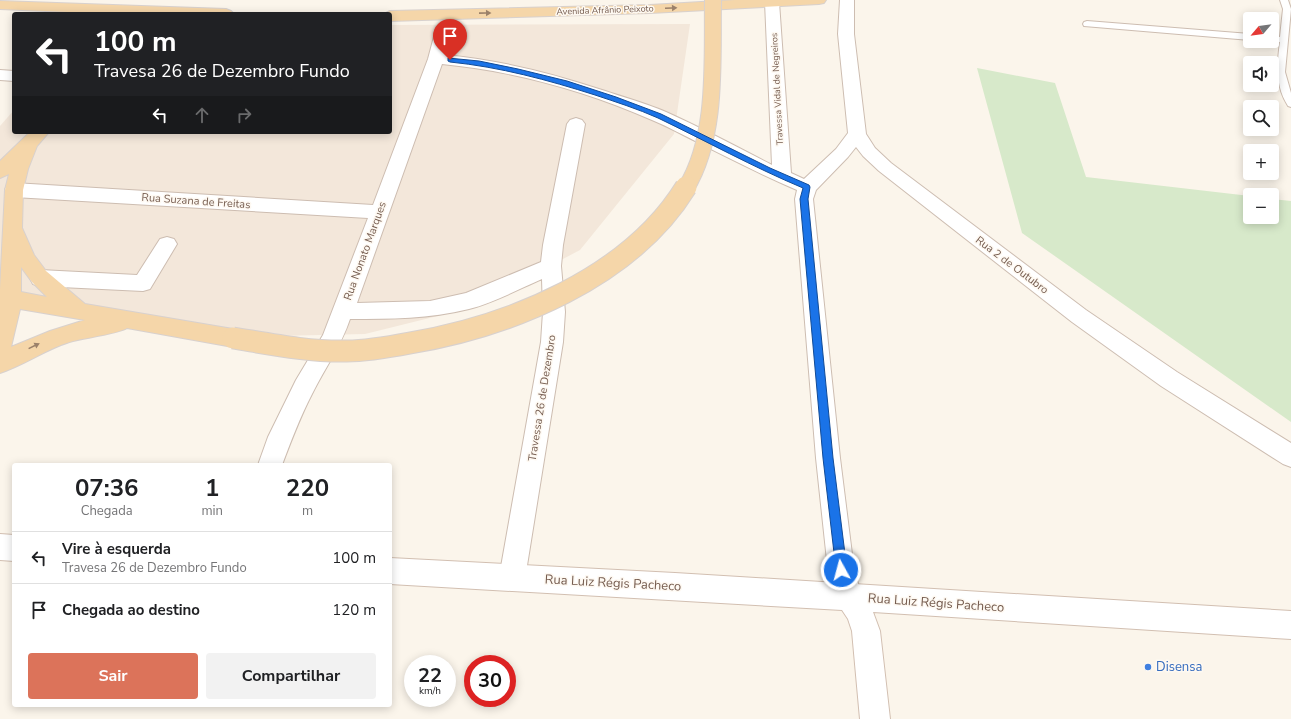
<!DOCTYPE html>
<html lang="pt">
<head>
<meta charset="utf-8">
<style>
  body { margin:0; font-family:"Nunito Sans",sans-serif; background:#f2f2f2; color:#202124; height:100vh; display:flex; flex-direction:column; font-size:15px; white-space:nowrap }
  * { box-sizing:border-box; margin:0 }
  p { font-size:13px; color:#757577 }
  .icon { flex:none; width:22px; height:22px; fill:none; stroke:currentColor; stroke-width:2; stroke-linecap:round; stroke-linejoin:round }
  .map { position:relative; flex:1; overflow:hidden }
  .details { position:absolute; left:12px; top:463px; width:380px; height:244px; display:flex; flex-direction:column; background:#fff; border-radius:4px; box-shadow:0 2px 10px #0003 }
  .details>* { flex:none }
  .hud { position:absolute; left:12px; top:12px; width:380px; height:122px; border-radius:4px; box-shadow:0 2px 10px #0003; background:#202124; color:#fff; overflow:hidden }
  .needle { width:26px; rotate:241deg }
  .fabs { position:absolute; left:1243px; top:12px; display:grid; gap:8px }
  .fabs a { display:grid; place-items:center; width:36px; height:36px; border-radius:4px; background:#fff; box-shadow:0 2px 10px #0003; font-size:20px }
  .speed { position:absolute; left:404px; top:655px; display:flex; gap:8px; font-size:20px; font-weight:700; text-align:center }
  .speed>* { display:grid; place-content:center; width:52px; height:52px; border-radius:50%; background:#fff; box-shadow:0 2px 10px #0003; line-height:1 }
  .speed small { font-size:10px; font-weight:400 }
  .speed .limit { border:6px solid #d22; background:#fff; color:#111 }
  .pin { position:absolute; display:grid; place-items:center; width:34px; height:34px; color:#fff; margin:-41px -17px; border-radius:50% 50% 50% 0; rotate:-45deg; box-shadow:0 0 4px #0007 }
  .pin .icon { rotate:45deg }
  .me { position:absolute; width:44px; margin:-22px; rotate:353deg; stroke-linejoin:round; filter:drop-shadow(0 0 3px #0008) }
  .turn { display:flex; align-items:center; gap:14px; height:84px; padding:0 16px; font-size:18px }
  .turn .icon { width:52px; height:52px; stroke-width:2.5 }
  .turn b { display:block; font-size:28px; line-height:34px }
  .lanes { display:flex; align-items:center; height:38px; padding:0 16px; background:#0003; justify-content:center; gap:20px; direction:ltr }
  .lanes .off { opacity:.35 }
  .eta { display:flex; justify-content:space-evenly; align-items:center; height:68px; text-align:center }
  .eta b { font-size:24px; font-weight:700; line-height:28px }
  .cta { display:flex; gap:8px; margin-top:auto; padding:8px 16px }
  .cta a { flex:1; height:46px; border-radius:4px; background:#dc735a; color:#fff; font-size:16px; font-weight:700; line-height:46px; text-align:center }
  .cta a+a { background:#f2f2f2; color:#202124 }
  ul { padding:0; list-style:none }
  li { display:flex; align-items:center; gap:12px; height:52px; padding:0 16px; border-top:1px solid #e0e0e0 }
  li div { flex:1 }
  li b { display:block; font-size:15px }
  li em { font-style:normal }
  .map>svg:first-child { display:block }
  .residential { fill:#f3e7da }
  .green { fill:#d7e9ca }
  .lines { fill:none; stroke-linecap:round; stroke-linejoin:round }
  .lane-casing { stroke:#cdbdb1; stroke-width:2 }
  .street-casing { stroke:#cdbdb1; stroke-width:2 }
  .secondary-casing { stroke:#d2bfb1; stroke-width:2 }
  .primary-casing { stroke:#d8d1ce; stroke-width:2 }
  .lane { fill:#fff; fill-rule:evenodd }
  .street { fill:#fff; fill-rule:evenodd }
  .secondary { fill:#fff; fill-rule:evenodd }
  .primary { fill:#f5d6a9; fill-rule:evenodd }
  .primary-bridge-far1-casing { stroke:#d8d1ce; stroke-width:18; stroke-linecap:butt }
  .primary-bridge-casing { stroke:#d8d1ce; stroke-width:23; stroke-linecap:butt }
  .primary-bridge-far1 { stroke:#f5d6a9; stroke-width:16 }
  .primary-bridge { stroke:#f5d6a9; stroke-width:21 }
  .oneway { fill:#9b816a }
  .route { fill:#1a73e8; stroke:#114b97 }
  .shop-dot { fill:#3f7fe0; stroke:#fef9f2; stroke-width:1.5 }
  .labels { text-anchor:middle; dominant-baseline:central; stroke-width:3; stroke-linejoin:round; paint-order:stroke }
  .far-street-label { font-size:9px; fill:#755c4f; stroke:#fef9f2 }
  .street-label { font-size:11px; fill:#755c4f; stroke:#fef9f2 }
  .near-street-label { font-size:13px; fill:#755c4f; stroke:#fef9f2 }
  .near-shop-label { font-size:13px; fill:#366cbe; stroke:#fef9f2; text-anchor:start }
</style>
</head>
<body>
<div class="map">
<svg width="1291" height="719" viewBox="0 0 1291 719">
  <rect width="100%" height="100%" fill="#fbf5eb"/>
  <path class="residential" d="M690,24L674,134L580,250L470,308L365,334L232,337L0,294V126L14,110V132H390V25Z"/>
  <path class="green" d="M977,68L1055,83L1086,177L1250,196V217H1272V199L1291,201V422L1022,233Z"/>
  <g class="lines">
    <defs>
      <path id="lane" d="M1280,0H1288L1291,9L1285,72L1291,93V107L1288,106C1275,86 1277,64 1280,42L1270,41H1272V36L1280,37L1283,9Z
        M1087,21L1250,34V40L1084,26L1083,24L1084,22Z"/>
      <path id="street" d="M766,0H778L779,2L791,173L804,179L836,149L848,133L838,34L840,0H854V34L866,134L875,148L891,163L1086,310L1177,372L1291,443V467L1283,464L1161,386L1072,322L879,171L863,156L856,147L848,157L816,190L813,199L840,458L854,570L862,597L858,606L849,610L840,606L828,570L816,458L795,199L797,190C764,176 733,160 701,144C685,136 669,127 652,120C586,91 514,71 442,64L357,303L430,301L466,293L541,262L543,245L567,124L570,120L576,118L582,120L585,124L563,245L561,266L565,312L563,342L525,578L521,587L512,591L503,587L499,578L541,342L543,312L542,279C519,289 493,303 469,309C429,319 391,319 350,319C341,346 325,368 312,394C300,417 291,441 282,465H258L268,437L296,380L323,335L368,218L14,197L7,195L5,190L7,185L14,183L373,205L428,59L436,29L439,26L444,24L449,26L452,29L445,55C499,60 551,73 602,90C623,97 645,103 666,112C702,128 737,147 772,165L765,2Z
        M0,70L14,71V81L0,80Z
        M167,237L174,239L177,244L150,289L143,291L40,286L33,284L30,278L33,272L40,270L137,275L160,239Z"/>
      <path id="secondary" d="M0,534L14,535V561L0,560Z
        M390,558L675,573L1291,611V639L873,612L880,631L890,719H860L852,631L848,619L842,610L390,584Z"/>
      <path id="primary" d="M735,0H826L824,3L819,4L650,13L390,21V14H384L390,11L650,5Z
        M0,1L226,9L231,11L234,14H113L0,9Z
        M30,132H49L37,146L28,169L23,190L22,228L34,255L46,271L85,304L233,329L241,332L244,338L241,344L233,347L127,328C120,333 85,338 73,341C47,348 25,365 0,373V289L5,190L9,174L0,178V161ZM21,267L32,282L47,297L21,292ZM20,309L85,320L50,331L11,347Z"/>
    </defs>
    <use href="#lane" class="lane-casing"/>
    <use href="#street" class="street-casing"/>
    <use href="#secondary" class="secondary-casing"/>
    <use href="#primary" class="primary-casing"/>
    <use href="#lane" class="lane"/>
    <use href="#street" class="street"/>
    <use href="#secondary" class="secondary"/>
    <use href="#primary" class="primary"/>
    <defs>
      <path id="primary-bridge-far1" d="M686,188C718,136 712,60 713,0"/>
      <path id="primary-bridge" d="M233,338C270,344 309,352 347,351C368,351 389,347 410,343C510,326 630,278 686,187"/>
    </defs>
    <use href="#primary-bridge-far1" class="primary-bridge-far1-casing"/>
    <use href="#primary-bridge" class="primary-bridge-casing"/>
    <use href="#primary-bridge-far1" class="primary-bridge-far1"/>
    <use href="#primary-bridge" class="primary-bridge"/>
  </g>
  <defs><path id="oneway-solid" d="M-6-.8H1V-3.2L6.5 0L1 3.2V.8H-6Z"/></defs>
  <g class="oneway">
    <use href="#oneway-solid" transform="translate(671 8) rotate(-3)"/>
    <use href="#oneway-solid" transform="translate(485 13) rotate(-1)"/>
    <use href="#oneway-solid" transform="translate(34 346) rotate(-26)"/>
  </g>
  <path class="route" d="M448,58L479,61L518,69L567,81L616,97L661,114L770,168L809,185L810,187L808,199L833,458L847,570L845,574L841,575L837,574L836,570L823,458L800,199L803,188C753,167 706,141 658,118C638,109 616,102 595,95C548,80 500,67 450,62L448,61Z"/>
  <circle class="shop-dot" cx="1148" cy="667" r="4"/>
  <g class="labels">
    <g class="far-street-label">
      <text transform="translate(605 10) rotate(-2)">Avenida Afrânio Peixoto</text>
      <text transform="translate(777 89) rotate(-93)">Travessa Vidal de Negreiros</text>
    </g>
    <g class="street-label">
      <text transform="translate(196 201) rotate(4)">Rua Suzana de Freitas</text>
      <text transform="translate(365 251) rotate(-70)">Rua Nonato Marques</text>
      <text transform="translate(1012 265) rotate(37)">Rua 2 de Outubro</text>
      <text transform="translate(542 398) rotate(-81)">Travessa 26 de Dezembro</text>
    </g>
    <g class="near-street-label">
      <text transform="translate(613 583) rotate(3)">Rua Luiz Régis Pacheco</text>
      <text transform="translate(936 603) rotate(4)">Rua Luiz Régis Pacheco</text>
    </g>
    <g class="near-shop-label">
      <text x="1156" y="667">Disensa</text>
    </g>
  </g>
</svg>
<div class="fabs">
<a><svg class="needle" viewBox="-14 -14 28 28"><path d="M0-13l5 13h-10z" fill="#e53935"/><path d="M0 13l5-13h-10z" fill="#757577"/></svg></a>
<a><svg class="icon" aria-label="sound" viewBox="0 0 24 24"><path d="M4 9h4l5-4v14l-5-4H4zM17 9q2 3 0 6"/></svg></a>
<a><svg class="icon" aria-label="search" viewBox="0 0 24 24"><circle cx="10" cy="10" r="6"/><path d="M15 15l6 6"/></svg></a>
<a>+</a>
<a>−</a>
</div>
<div class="speed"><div>22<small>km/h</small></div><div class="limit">30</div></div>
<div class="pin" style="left:450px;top:60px;background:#d93025"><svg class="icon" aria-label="arrive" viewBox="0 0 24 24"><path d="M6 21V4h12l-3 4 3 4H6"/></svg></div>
<svg class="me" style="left:841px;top:570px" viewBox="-20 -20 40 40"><circle r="17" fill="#1a73e8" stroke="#fff" stroke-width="3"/><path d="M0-11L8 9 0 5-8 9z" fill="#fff"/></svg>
<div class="hud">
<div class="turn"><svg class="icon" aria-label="left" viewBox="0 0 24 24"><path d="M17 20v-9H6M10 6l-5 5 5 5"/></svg><div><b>100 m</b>Travesa 26 de Dezembro Fundo</div></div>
<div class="lanes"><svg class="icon" aria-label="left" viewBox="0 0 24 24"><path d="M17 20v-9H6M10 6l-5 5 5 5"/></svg><svg class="icon off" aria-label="ahead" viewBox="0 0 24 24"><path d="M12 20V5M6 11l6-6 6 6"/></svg><svg class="icon off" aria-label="right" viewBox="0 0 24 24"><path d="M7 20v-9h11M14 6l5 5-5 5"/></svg></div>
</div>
<section class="details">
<div class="eta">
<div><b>07:36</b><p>Chegada</p></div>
<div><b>1</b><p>min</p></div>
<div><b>220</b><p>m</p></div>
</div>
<ul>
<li><svg class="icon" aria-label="left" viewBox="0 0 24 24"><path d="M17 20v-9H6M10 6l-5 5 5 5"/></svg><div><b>Vire à esquerda</b><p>Travesa 26 de Dezembro Fundo</p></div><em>100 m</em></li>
<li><svg class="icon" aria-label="arrive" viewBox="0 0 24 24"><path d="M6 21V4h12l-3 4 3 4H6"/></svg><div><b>Chegada ao destino</b></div><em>120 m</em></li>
</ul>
<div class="cta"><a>Sair</a><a>Compartilhar</a></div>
</section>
</div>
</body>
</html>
